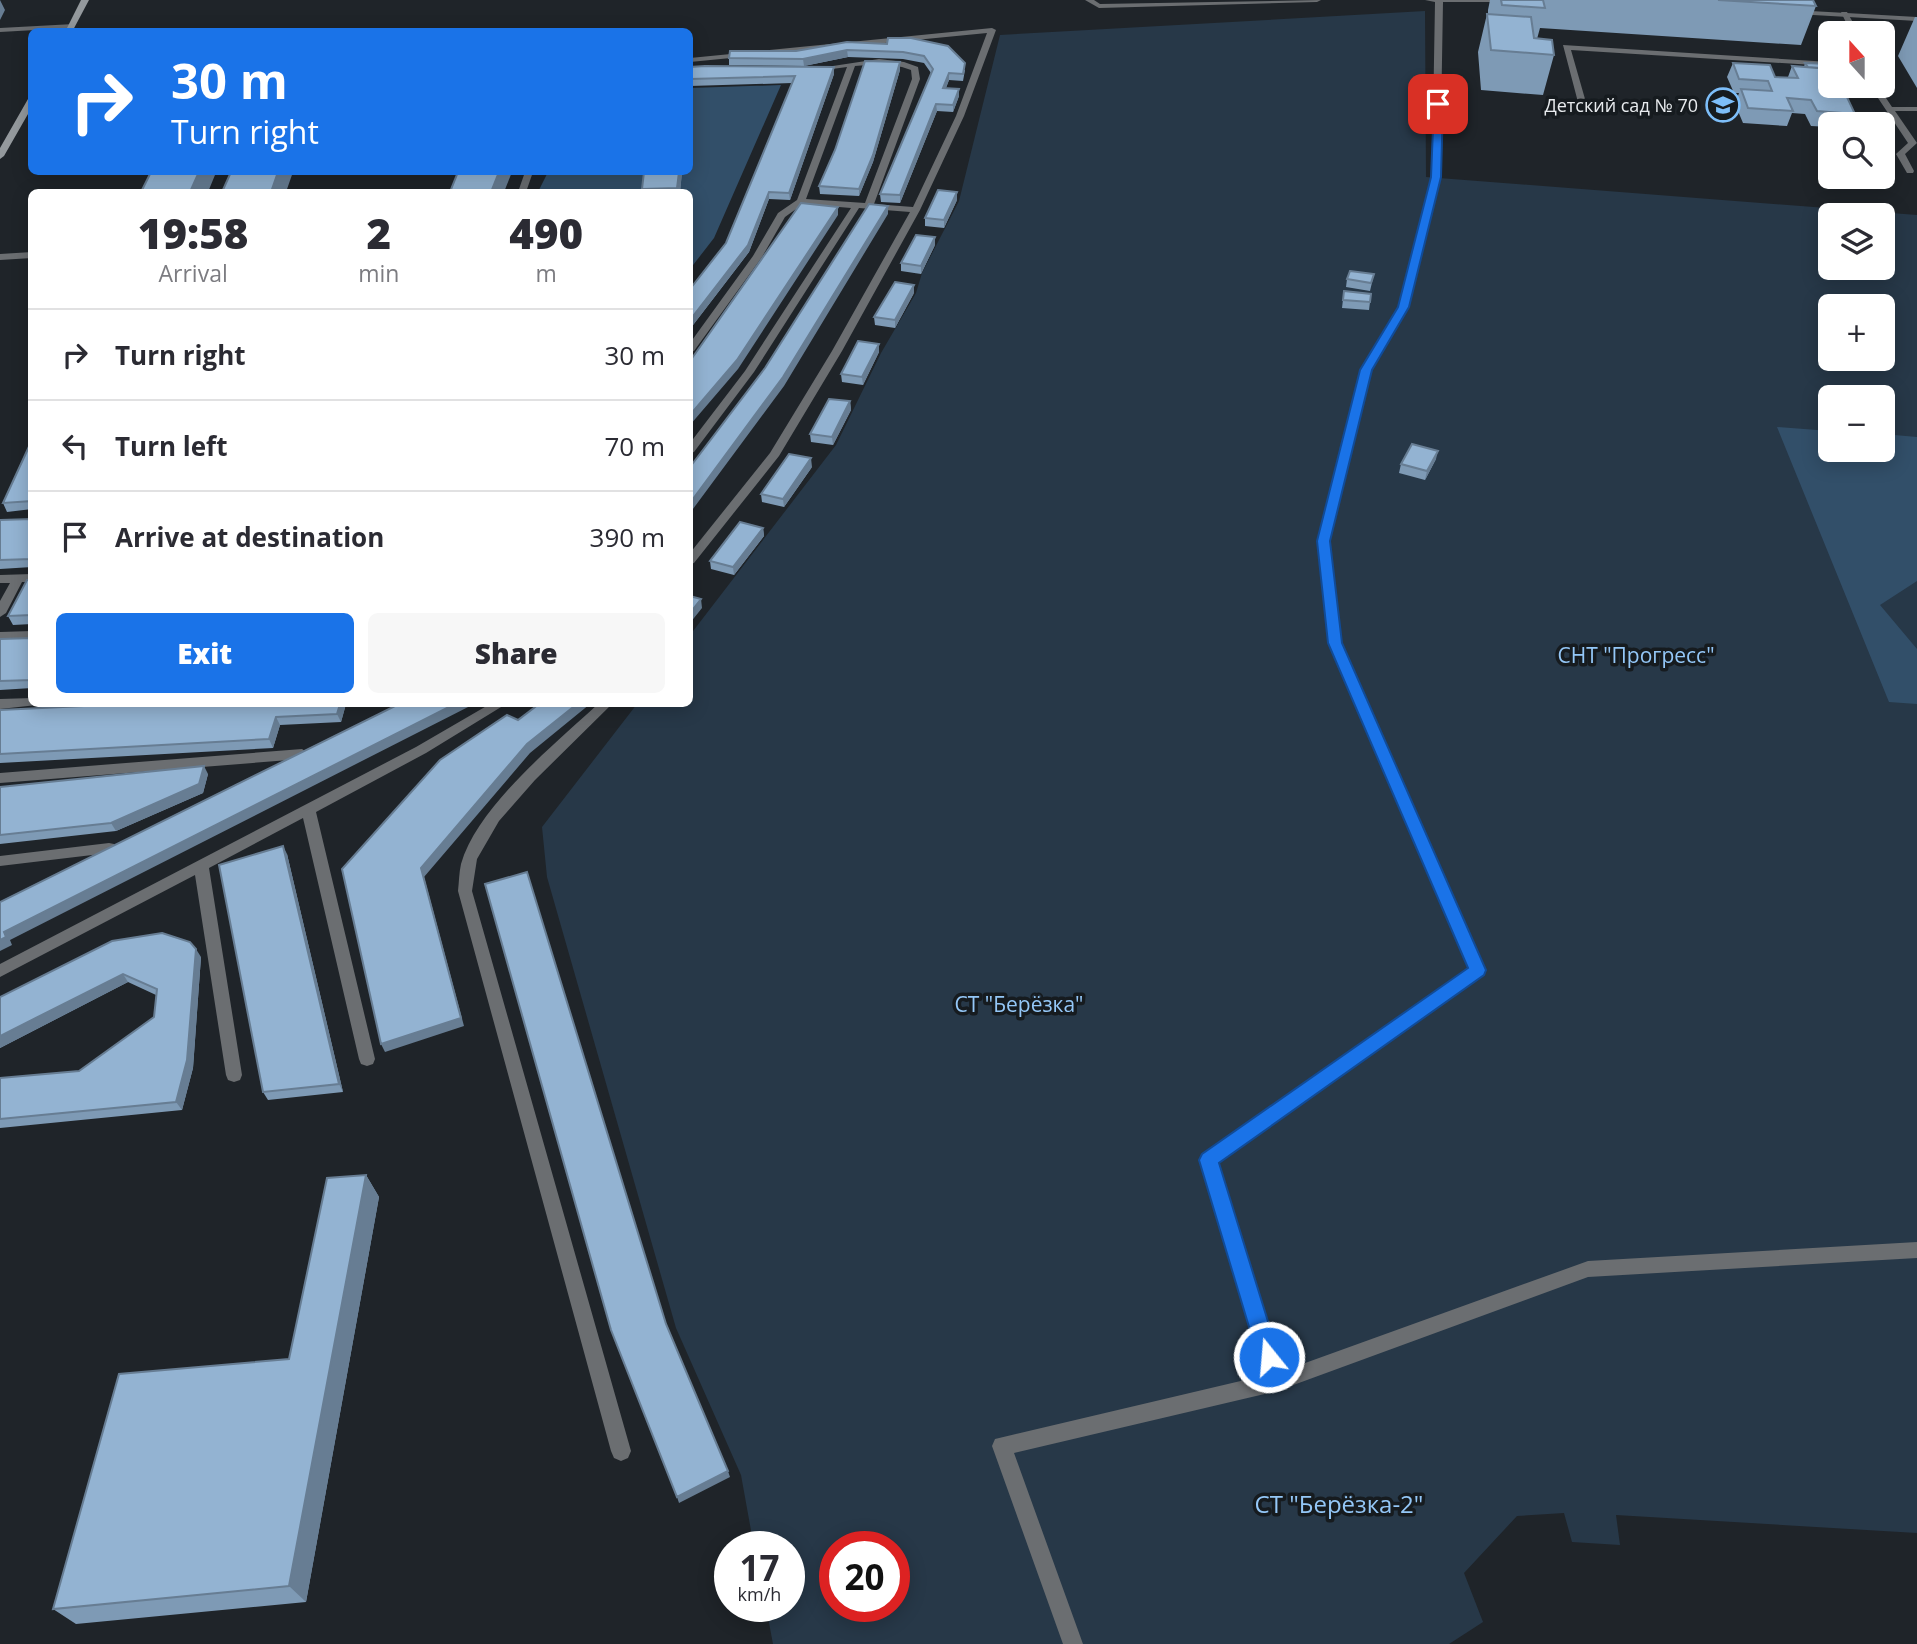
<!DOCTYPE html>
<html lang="en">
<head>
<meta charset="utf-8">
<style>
  body { margin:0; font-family:"Open Sans",sans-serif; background:#f7f7f7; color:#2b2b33; height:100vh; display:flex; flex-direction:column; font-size:26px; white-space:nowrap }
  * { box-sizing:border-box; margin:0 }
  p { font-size:23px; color:#7c7c81 }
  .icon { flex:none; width:38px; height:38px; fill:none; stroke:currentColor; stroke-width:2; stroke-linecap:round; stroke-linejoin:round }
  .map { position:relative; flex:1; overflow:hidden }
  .sheet { position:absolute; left:28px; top:189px; width:665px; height:518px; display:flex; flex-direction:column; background:#fff; border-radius:10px; box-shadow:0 4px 18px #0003 }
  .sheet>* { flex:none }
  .guide { position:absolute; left:28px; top:28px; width:665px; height:147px; border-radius:10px; box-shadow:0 4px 18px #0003; background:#1a73e8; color:#fff; overflow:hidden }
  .needle { width:46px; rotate:339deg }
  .controls { position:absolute; left:1818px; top:21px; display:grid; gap:14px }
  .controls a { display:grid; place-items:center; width:77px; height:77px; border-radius:10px; background:#fff; box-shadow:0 4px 18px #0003; font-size:35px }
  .speed { position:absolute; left:714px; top:1531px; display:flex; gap:14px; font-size:35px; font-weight:700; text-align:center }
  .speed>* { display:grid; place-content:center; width:91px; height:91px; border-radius:50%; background:#fff; box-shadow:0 4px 18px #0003; line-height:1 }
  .speed small { font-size:18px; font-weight:400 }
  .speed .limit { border:10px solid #d22; background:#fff; color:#111 }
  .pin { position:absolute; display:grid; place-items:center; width:60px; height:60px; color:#fff; margin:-30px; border-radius:14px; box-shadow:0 4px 10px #0006 }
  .me { position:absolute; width:77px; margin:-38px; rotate:343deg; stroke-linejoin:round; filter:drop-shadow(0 0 5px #0008) }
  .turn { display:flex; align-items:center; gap:24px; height:147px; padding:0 28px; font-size:32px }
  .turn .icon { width:91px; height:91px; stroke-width:2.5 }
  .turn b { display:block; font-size:49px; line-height:60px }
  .eta { display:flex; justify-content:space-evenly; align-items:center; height:119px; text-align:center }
  .eta b { font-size:42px; font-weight:800; line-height:49px }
  .primary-button { display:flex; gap:14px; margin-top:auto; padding:14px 28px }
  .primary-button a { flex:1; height:80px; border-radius:10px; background:#1a73e8; color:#fff; font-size:28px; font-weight:800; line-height:80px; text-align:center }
  .primary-button a+a { background:#f7f7f7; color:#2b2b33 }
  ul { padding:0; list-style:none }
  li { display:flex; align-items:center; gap:21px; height:91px; padding:0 28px; border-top:2px solid #e1e1e2 }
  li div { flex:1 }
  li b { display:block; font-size:26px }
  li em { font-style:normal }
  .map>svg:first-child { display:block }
  .green { fill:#273848; fill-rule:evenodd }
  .forest { fill:#324f69 }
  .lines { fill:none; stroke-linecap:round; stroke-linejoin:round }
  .service { fill:#6b6e71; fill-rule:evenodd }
  .minor { fill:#6b6e71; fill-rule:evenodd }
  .secondary { fill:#94999d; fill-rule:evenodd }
  .wall { fill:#7e9ab5 }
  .shaded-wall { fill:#677d93 }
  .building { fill:#93b3d2; stroke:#677d93; stroke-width:2 }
  .route { fill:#1a73e8; stroke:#114b97; stroke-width:2 }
  .labels { text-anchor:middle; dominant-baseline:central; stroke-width:7; stroke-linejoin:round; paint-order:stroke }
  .far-poi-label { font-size:18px; fill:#e8ebee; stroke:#161b1f; text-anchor:end }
  .park-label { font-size:21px; fill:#94c7f7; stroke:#161b1f }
  .near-park-label { font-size:24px; fill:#94c7f7; stroke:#161b1f }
</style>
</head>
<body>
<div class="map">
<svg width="1917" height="1644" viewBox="0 0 1917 1644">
  <rect width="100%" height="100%" fill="#1f2429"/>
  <path class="green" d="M1425,11L1426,177L1917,215V1533L1616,1515L1620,1545L1572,1542L1564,1513L1517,1516L1464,1573L1483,1622L1449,1644H773L766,1607L789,1606V1547H754L741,1475L676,1328L547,877L542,827L637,704H690V635L836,445L881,353L916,293L922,273L959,201L1000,35ZM1830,215H1883V268H1830ZM1830,306H1883V359H1830ZM1830,397H1883V450H1830ZM835,1547H894V1606H835Z"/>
  <path class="forest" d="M781,85L714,238L690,269V192H538L548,172H690V88Z
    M1777,427L1830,431V450H1883V434L1917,437V581L1880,605L1917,649V704L1889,702Z"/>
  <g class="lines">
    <path class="service" d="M1085,0H1094L1100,4L1321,0L1317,2L1099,8Z
      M1425,0H1527L1523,2H1443L1440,177L1409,307L1371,370L1329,541L1341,643L1486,970L1483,974L1217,1163L1283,1371L1588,1261L1917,1242V1258L1588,1277L1277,1391L1014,1453L1083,1644H1063L992,1446L995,1439L1266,1375L1200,1160L1202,1155L1469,968L1329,643L1317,541L1361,370L1399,307L1432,177L1435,2Z
      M1841,12H1847L1859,33H1851Z
      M74,24V28H71L0,32V28Z
      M992,28L996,30L964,116L920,210L842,351L779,456L694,563L690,564V553L770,453L832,351L910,212L859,208L754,372L694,452L690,453V443L745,371L851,208L803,204L785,217L762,257L694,351L690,352V343L753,256L778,213L797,200L847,67L817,71L813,69L879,59L904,62L918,67L920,79L874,204L913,207L956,116L987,33L690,62V58ZM879,64L902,67L911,70L912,79L865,203L806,199L855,66Z
      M1563,45L1830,62V66L1571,50L1587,106L1583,108L1579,106Z
      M1870,86H1878L1892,107H1917V111H1895L1917,143L1905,154L1914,171L1913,173H1907L1896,154L1908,143Z
      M525,172H533L526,192H518Z
      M32,252V258L0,260V254Z
      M32,574V582H22L6,613L0,617V601L10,583H0V575Z
      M32,631V639L0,640V632Z
      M32,698V704H38L37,705L0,709V699Z
      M490,704H506L426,753L316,812L375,1059L373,1064L367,1066L361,1064L359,1059L303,818L209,868L242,1075L240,1080L234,1082L228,1080L226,1075L195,875L0,977V964L416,747Z
      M598,704H612L535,780L499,821L477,859L472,891L631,1451L628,1458L621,1461L614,1458L611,1451L458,891C459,882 459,873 461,864C477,807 555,744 598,704Z
      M302,749L309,754L302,759L0,783V773Z
      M109,843L114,844L116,848L114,852L109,853L0,866V856Z"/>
    <path class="minor" d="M1793,10L1917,17V21L1796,14H1793Z"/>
    <path class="secondary" d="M81,0H89L72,32H65Z
      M32,97V107L4,156L0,159V148L28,99Z"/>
  </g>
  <path class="wall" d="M1490,0H1813L1816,6L1801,45L1540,28L1537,39L1554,55L1543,95L1481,90L1478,52L1487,14H1488V10Z
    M1915,17H1917V88L1898,56Z
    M887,44L965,70L963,81L949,80L946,88L959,96L953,112L937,111L900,203L881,202L880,194L931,73L924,63L903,59L848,57L804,66L729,65V58Z
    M900,62V70L873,162L859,196L820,194L819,186Z
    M1733,63L1775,77H1788L1792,66L1804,67L1805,63L1830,64V86H1834L1830,94L1855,114L1851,124H1830V127L1811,126L1805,114L1792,113L1787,126L1743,123L1735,104L1739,93H1734L1727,77Z
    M690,67H834V74L790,200L769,199L749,252L690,329V289L726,243L792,83L690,86Z
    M644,172H682L680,192H643Z
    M957,200L944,228L925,226V218Z
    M935,245L921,274L901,271V263Z
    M1374,274L1370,291L1346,287L1347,279Z
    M1344,291L1370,302L1369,310L1342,308Z
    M914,293L895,328L875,325L874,317Z
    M879,344V352L863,385L842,382L841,374Z
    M850,401L851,410L833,445L811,442L810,434Z
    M32,440V509L7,512L3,503Z
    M1436,459L1425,480L1399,473L1401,464Z
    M812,467L784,507L762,502L761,494Z
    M32,519V567L0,569V520Z
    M763,528L764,536L734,575L711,569L710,561Z
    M32,580V624L13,625L8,616Z
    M32,638V688L0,690V639Z
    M126,704H346L341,722L280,725L273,748L0,763V710Z
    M208,774L203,793L116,831L0,844V787Z
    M287,854L343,1092L268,1100L263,1092Z
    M201,957L193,1068L182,1110L0,1128V1078L79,1071L154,1017L156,995L128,982L0,1048V997Z
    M366,1175L379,1197L306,1602L76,1624L53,1609L289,1359Z"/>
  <path class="shaded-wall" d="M0,0L5,10L0,20Z
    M847,50L848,57L804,66L803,59Z
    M900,62V70L873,162L859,196V189Z
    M834,67V74L790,200L789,193Z
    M949,73V80L943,95V88Z
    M959,89V96L953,112V105Z
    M936,104L937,111L900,203V195Z
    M199,172H214L215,175L208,192H190Z
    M278,172H293L286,192H271Z
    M499,172H512L504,192H491Z
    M679,172H682L680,192H678L677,188Z
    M769,192V199L749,252L690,329V320Z
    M957,192V200L944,228V220Z
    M888,206V214L784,386L690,513V503Z
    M838,207V215L738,369L690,425V415Z
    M935,237V245L921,274V266Z
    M914,285V293L895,328V320Z
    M879,344V352L863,385L862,377Z
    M850,401L851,410L833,445L832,437Z
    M1438,451L1436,459L1425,480L1427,471Z
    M811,458L812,467L784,507L783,499Z
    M763,528L764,536L734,575L733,567Z
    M701,599L702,608L690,623V613Z
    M340,704H346L341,722L337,714Z
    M455,704H474L10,940L12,945L0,951V940L4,932Z
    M577,704H590L530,753L424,877L464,1026L385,1052L381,1044L421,868L527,744Z
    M276,717L280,725L273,748L269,739Z
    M204,766L208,774L203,793L116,831L111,823Z
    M283,846L287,854L343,1092L339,1084Z
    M196,949L201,957L193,1068L182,1110L176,1102Z
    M123,974L128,982L0,1048V1036Z
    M366,1175L379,1197L306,1602L289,1586Z
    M728,1471L730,1477L679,1503L677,1497Z"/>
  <path class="building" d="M1501,0H1543L1545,8L1502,5Z
    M1718,0H1813L1816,6Z
    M1487,14L1531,17L1534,38L1552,40L1554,55L1491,50Z
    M888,38H911L948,46L965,63L963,74L949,73L943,88L959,89L953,105L936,104L900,195L880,194L933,69L924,56L903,52L847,50L803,59L729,58L730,51H796L847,42L887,44Z
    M865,61L900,62L873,155L859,189L819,186L835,150Z
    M1733,63L1770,65L1775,77L1798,78L1792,66L1830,69V80H1820L1827,94L1846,95L1855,114L1817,111L1811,100L1787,98L1793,111L1748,108L1741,89L1772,91L1768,81L1739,79Z
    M1805,63L1830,64V69L1808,67Z
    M705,66L834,67L789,193L769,192L748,245L690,320V289L726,243L795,76L690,79V67Z
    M151,172H199L190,192H141Z
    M231,172H278L271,192H222Z
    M458,172H499L491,192H450Z
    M644,172H679L677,188L642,189Z
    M938,190L957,192L944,220L925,218Z
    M801,203L838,207L737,360L690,415V361Z
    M869,204L888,206L783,377L690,503V467L765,368Z
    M916,235L935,237L921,266L901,263Z
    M1350,271L1374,274L1371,283L1347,279Z
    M895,282L914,285L895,320L874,317Z
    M1344,291L1371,294L1370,302L1343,300Z
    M858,341L879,344L862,377L841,374Z
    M829,399L850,401L832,437L810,434Z
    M32,440V501L3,503Z
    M1412,444L1438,451L1427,471L1401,464Z
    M789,454L811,458L783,499L761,494Z
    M32,519V559L0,560V520Z
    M740,522L763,528L733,567L710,561Z
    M27,580H32V615L8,616Z
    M690,596L701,599L690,613Z
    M32,638V680L0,681V639Z
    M126,704H340L337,714L276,717L269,739L0,754V710Z
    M399,704H455L4,932L6,937L0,940V902Z
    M539,704H577L527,744L421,868L461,1018L381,1044L342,869L440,760L507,715L518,720Z
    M204,766L199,784L111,823L0,835V787Z
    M283,846L339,1084L263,1092L219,865Z
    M527,872L666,1324L728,1471L677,1497L611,1330L485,884Z
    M162,933L190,942L196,949L187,1060L176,1102L0,1119V1078L79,1071L154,1017L157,989L123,974L0,1036V997L112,941Z
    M366,1175L289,1586L53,1609L119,1374L289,1359L327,1178Z"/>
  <path class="route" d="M1438,102L1443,104L1441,177L1409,307L1372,370L1330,541L1342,643L1486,970L1484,975L1219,1163L1279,1357L1276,1365L1269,1368L1262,1365L1258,1357L1199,1160L1202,1154L1468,968L1328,643L1317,541L1360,370L1398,307L1431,177L1434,104Z"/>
  <defs>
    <symbol id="school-ring" viewBox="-11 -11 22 22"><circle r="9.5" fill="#161b1f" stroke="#7dbef9" stroke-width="1.5"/><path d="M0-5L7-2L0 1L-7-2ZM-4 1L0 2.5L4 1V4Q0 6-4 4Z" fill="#7dbef9"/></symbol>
  </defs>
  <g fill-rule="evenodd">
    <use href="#school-ring" x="1704" y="86" width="38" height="38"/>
  </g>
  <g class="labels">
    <g class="far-poi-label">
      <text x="1698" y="105">Детский сад № 70</text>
    </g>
    <g class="park-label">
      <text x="1636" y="655">СНТ "Прогресс"</text>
      <text x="1019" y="1004">СТ "Берёзка"</text>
    </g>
    <g class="near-park-label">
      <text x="1339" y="1503">СТ "Берёзка-2"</text>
    </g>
  </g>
</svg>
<div class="controls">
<a><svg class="needle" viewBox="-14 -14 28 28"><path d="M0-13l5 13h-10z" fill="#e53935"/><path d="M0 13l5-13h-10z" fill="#7c7c81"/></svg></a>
<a><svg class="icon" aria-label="search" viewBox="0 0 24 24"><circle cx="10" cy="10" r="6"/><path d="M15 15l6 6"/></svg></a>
<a><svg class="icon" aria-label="layers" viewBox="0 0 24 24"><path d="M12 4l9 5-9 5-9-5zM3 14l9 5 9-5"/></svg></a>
<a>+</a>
<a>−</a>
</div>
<div class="speed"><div>17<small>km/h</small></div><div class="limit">20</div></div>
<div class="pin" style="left:1438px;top:104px;background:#d93025"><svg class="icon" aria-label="arrive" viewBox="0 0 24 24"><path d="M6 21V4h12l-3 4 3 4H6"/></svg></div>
<svg class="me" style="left:1269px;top:1357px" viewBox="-20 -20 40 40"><circle r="17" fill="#1a73e8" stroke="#fff" stroke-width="3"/><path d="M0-11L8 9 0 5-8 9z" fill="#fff"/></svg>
<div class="guide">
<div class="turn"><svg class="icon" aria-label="right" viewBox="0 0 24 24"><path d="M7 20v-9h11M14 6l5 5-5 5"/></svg><div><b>30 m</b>Turn right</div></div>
</div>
<section class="sheet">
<div class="eta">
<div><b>19:58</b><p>Arrival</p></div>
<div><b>2</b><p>min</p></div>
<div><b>490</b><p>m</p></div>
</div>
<ul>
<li><svg class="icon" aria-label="right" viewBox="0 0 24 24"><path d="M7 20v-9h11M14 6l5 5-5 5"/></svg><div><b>Turn right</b></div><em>30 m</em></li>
<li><svg class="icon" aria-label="left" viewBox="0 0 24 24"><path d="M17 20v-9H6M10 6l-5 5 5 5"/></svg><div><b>Turn left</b></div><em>70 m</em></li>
<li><svg class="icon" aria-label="arrive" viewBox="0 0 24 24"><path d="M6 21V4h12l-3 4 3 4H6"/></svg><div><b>Arrive at destination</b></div><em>390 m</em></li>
</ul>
<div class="primary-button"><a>Exit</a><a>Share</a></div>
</section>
</div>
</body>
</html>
